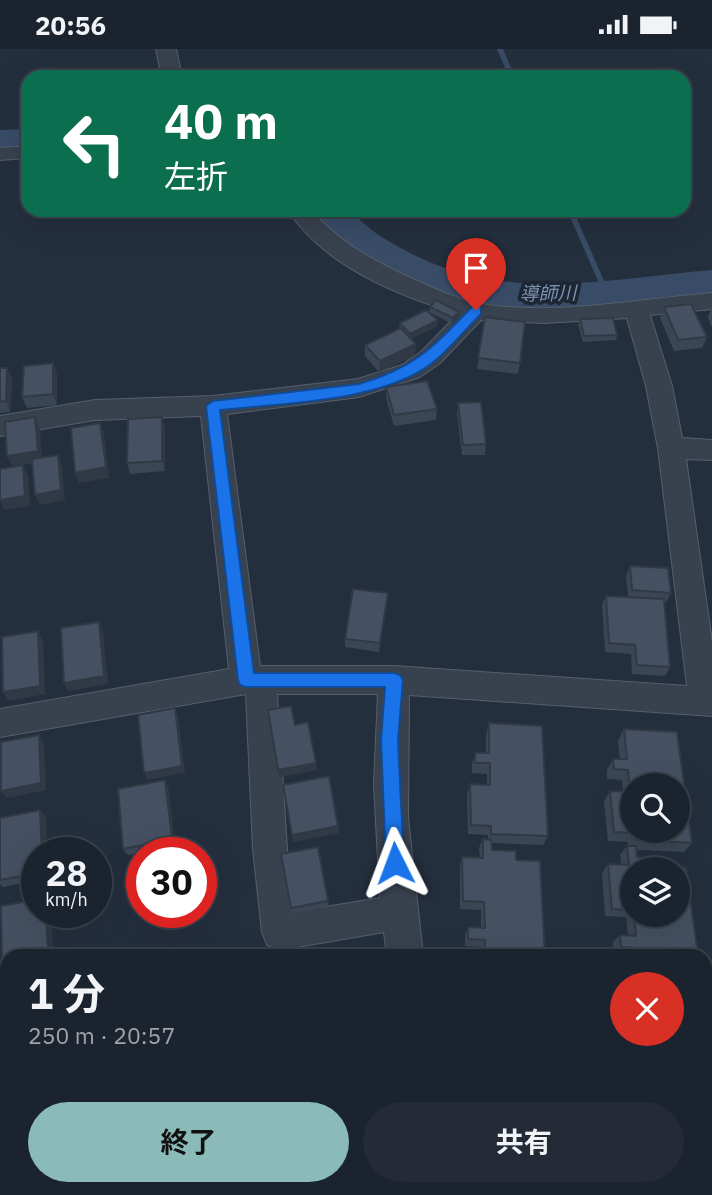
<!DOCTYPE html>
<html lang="ja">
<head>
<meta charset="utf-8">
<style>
  body { margin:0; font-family:"IBM Plex Sans","Noto Sans JP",sans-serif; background:#242b36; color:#f1f3f6; height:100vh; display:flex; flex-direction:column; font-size:26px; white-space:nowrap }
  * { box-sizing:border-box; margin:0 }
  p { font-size:23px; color:#a0a4aa }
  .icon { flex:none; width:38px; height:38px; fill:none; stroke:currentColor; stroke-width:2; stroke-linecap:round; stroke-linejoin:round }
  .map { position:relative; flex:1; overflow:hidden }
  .sheet { position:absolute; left:0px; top:900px; width:712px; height:247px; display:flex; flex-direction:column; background:#1b232e; border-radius:21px 21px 0 0; box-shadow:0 7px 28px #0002,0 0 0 2px #39404a }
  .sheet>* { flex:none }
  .hud { position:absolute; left:21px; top:21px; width:670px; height:147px; border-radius:21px; box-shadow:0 7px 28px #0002,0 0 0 2px #39404a; background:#0b6e4f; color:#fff; overflow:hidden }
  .fabs { position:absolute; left:620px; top:724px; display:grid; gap:14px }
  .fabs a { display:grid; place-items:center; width:70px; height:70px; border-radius:50%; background:#1b232e; box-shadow:0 7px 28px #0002,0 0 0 2px #39404a; font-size:35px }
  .speed { position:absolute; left:21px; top:788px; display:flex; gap:14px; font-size:35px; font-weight:700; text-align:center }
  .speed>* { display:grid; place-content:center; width:91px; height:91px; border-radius:50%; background:#1b232e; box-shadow:0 7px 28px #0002,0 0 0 2px #39404a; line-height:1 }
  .speed small { font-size:18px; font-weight:400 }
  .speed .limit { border:10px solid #d22; background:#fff; color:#111 }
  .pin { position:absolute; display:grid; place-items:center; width:60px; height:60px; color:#fff; margin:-72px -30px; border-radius:50% 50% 50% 0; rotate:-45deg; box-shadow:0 0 7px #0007 }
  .pin .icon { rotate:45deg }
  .me { position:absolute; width:77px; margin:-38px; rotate:357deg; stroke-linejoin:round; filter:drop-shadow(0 0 5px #0008) }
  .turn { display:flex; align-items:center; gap:24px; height:147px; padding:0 28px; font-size:32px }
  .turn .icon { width:91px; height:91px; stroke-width:2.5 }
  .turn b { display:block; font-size:49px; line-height:60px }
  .round { display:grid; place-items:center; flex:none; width:74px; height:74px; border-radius:37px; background:#242b36 }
  .head { display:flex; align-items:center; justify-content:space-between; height:119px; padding:0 28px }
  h1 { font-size:42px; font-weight:700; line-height:52px }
  .action { display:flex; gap:14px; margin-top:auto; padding:14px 28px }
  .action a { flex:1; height:80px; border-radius:42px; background:#8bbbb9; color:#111; font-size:28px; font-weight:700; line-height:80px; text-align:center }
  .action a+a { background:#242b36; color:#f1f3f6 }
  .status { display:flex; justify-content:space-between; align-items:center; height:49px; padding:0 35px; background:#1b232e; direction:ltr }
  .status svg { height:19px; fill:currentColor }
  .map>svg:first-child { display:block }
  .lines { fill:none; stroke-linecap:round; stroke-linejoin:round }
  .stream { fill:#394c67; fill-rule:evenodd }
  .river { fill:#394c67; fill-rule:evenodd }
  .minor-casing { stroke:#565f6c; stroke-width:2 }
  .minor { fill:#38414e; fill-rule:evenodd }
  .wall { fill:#3b4654; fill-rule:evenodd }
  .shaded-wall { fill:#303945 }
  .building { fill:#455162; stroke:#303945; stroke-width:2; fill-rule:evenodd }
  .route { fill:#1a73e8; stroke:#114b97; stroke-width:2 }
  .labels { text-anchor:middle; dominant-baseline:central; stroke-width:7; stroke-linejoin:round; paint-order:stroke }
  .far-water-label { font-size:19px; font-style:italic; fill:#7c92b1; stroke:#1d2633 }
</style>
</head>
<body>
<div class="status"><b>20:56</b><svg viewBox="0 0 49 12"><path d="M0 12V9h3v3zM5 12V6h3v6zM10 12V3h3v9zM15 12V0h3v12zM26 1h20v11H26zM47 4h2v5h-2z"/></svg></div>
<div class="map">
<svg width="712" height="1146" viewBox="0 0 712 1146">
  <rect width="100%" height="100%" fill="#242f3e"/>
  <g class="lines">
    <path class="stream" d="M497,0H503L515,28H509Z
      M567,161H573L609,243L608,245H604L603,243Z"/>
    <path class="river" d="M28,80V102L0,103V81Z
      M303,161C315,161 335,157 346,161C357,167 369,180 380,187C404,202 430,215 457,223C538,247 630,228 712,221V249C588,260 477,279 364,212C342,199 317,183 303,161Z"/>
    <defs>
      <path id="minor" d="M156,0H176L182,28H162Z
        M28,97V109L0,111V99Z
        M288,161H311C337,191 367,208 402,225C429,237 458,252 488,256C561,266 639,250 712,244V260L650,266L672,337L682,389L712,391V411L686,410L712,593V667L409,646L408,769L423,906H387L384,883L280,901L267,896L262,883L253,800L246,645L0,688V660L229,620L201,367L95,371L0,387V367L95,351L213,347L358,330L402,316L422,302L458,265C397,246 324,217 288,161ZM627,269L646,337L658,399L687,637L394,617H260L227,365L359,348L420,328L440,314L481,271L544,274ZM277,645H378L374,735L380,849L295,863L287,800Z
        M712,1008V1048L705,1051V1011Z"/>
    </defs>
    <use href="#minor" class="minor-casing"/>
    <use href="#minor" class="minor"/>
  </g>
  <path class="wall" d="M712,257V277H711L708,268Z
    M430,258L459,268L452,275L429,263L438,271L437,277L411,290L415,306L379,323L365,307V296L399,280L400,274L429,263Z
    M664,258L707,288L702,299L674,302L660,269Z
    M485,268L520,314L518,325L477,320Z
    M580,270L617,286L616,291L583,293L578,276Z
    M53,314L57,325V356L27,359L22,348Z
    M0,319H7L12,330L10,363L0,364Z
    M386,338L437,360L436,371L394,377L386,349Z
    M458,354L486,395L485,406H462L457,365Z
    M165,378V422L130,425L127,414Z
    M630,517L671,544L666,553H664L670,618L665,627L632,625L631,605L605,603L602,556L606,547L628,548L626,527Z
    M387,553L379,603L345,598V590Z
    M489,674L548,787L543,796L492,794V801L516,811L545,906H481V898L465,897V886L468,878L481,879V861L460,860V817L462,808L480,809L479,799L483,790L488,791V786L468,785L467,746L470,735L487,736V725L472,724V715L475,704H486V686Z
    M624,680L692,794L684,803L636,801L637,808L663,818L698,906H630V905L614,904L613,893L620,886H628L626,868L605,867L602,824L608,815L621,816L620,806L627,797H628V793L608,792L604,752L610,742H623L622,731L607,730V721L613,710H620L618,692ZM632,821L677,866H632Z
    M168,738L175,797L128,806L123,800Z
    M40,761L46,768L37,803V831L3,838L0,835V769Z
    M281,805L328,852L329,857L292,865Z
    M37,863H51L53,905L46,906H7V913L2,909Z
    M7,944V1012L0,1013V945Z"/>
  <path class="shaded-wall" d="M459,263V268L452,275L453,269Z
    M438,271L437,277L410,291V285Z
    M416,295L415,306L379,323L380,312Z
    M53,314L57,325V356L53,345Z
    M7,319L12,330L10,363L6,352Z
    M35,368L40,379L42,413L12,417L7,407Z
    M162,368L165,378V422L162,412Z
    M100,374L104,385L109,429L79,434L75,424Z
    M58,406L62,416L65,451L40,456L35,446Z
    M23,416L28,427L30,457L4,461L0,451Z
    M99,573L103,582L108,635L69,642L64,634Z
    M38,582L43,591L45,645L9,652L3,643Z
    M175,659L178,667L185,724L147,731L144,724Z
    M39,686L44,694L46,741L7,749L1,742Z
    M316,714L317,721L280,728L278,721Z
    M165,731L168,738L175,797L172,790Z
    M40,761L46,768L47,803H42Z
    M338,777L339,784L293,793L292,786Z
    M46,863H51L53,905L48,900Z"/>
  <path class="building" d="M436,251L459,263L453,269L430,258Z
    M691,255L707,288L678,291L664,258Z
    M426,261L438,271L410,285L400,274Z
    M485,268L525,273L520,314L478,309Z
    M613,269L617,286L584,287L580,270Z
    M401,279L416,295L380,312L365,296Z
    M53,314V345L22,348L24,317Z
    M0,319H7L6,352L0,353Z
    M427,332L437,360L394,366L386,338Z
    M481,353L486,395L463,396L458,354Z
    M35,368L38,402L7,407L5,373Z
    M162,368V412L127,414L128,370Z
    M100,374L106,418L75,424L71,379Z
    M58,406L61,441L35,446L32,410Z
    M23,416L25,447L0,451V420Z
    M630,517L668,519L671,544L632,541Z
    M353,540L388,544L380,594L345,590Z
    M606,547L664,550L670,618L637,616L635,596L609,594Z
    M99,573L104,627L64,634L61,579Z
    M38,582L40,637L3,643L2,588Z
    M291,657L295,676L308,673L316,714L278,721L268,661Z
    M175,659L182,717L144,724L138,666Z
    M489,674L542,677L548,787L491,785V777L471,776L470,735L490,736V714H475V704H489Z
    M624,680L677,683L692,794L636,791L635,784L614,783L610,742L630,743L628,721L614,720L613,710H627ZM632,737H677V782H632Z
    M39,686L41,734L1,742V693Z
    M329,727L338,777L292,786L283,736Z
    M165,731L172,790L123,800L118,740Z
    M40,761L42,803H37V824L0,831V769Z
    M483,790L491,791L492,801L516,802V811L540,812L545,906H485V891L468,890V878L485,879L484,853L463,852L462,808L483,809Z
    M627,797H636L637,808L662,809L663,818L686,819L698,906H638L637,899L621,898L620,886L636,887L634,866H677V821H632V861L612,860L608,815L629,816Z
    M318,798L328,852L291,859L281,805Z
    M37,850V863H46L48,900L16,906H7V908L2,909L1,857Z
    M7,944V1008L0,1009V945Z"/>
  <path class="route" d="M476,257L481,258V265C466,280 452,297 436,311C387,353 283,354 220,361L254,624H394L400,626L403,631L398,692L404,814L402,821L395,823L389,821L386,814L381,692L385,638H246L240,636L238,631L206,357L213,352L359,335C415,319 433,298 472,258Z"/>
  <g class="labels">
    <g class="far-water-label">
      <text transform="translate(548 244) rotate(-1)">導師川</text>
    </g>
  </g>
</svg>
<div class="fabs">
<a><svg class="icon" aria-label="search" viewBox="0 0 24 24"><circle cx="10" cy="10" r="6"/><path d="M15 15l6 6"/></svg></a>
<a><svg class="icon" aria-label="layers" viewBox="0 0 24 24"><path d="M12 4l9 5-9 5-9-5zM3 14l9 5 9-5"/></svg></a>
</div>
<div class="speed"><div>28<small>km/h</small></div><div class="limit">30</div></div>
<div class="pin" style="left:476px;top:261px;background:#d93025"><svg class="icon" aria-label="arrive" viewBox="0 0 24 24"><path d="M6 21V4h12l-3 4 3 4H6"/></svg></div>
<svg class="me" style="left:395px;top:814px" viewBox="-20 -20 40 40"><path d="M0-17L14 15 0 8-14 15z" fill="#1a73e8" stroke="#fff" stroke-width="4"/></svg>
<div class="hud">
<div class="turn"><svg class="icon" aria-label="left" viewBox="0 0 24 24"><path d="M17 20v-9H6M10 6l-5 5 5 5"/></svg><div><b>40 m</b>左折</div></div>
</div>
<section class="sheet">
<div class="head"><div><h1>1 分</h1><p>250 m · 20:57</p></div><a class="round" style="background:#d93025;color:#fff"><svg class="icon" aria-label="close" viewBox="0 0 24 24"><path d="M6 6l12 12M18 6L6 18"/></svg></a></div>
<div class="action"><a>終了</a><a>共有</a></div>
</section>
</div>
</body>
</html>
